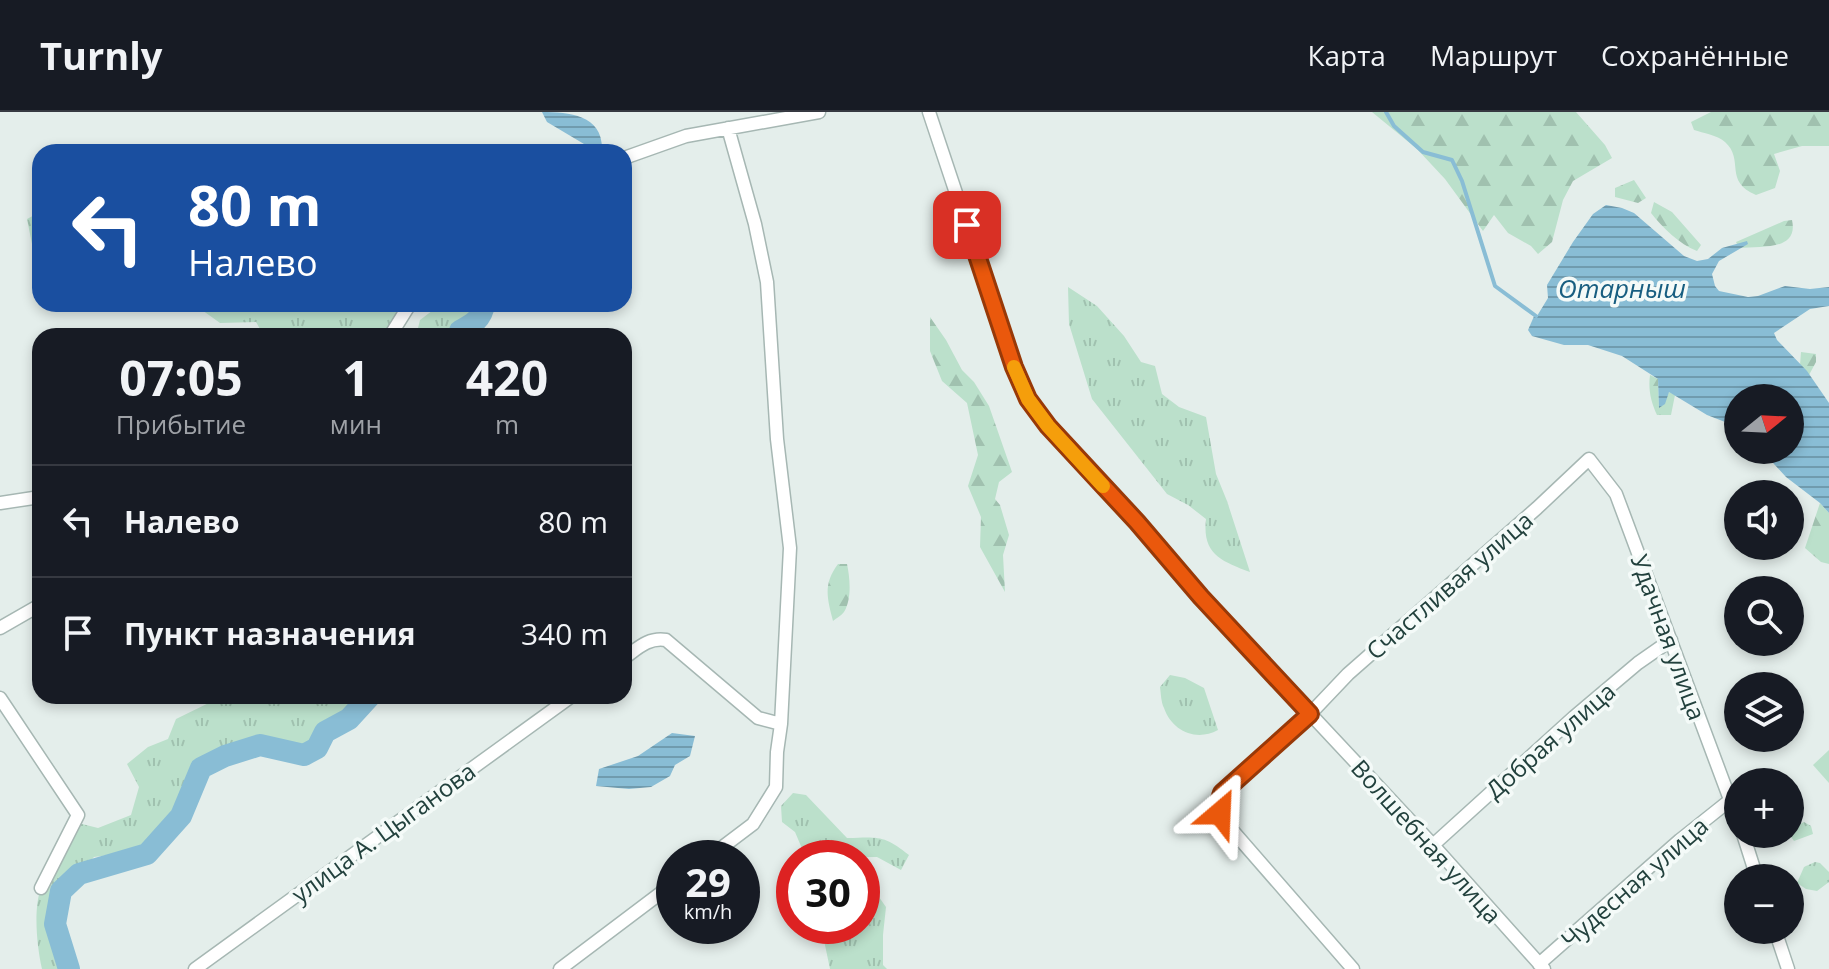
<!DOCTYPE html>
<html lang="ru">
<head>
<meta charset="utf-8">
<style>
  body { margin:0; font-family:"Open Sans",sans-serif; background:#242831; color:#f1f3f6; height:100vh; display:flex; flex-direction:column; font-size:30px; white-space:nowrap }
  * { box-sizing:border-box; margin:0 }
  p { font-size:26px; color:#9ea1a6 }
  .icon { flex:none; width:44px; height:44px; fill:none; stroke:currentColor; stroke-width:2; stroke-linecap:round; stroke-linejoin:round }
  .map { position:relative; flex:1; overflow:hidden }
  .drawer { position:absolute; left:32px; top:216px; width:600px; height:376px; display:flex; flex-direction:column; background:#171b24; border-radius:24px; box-shadow:0 4px 12px #0003 }
  .drawer>* { flex:none }
  .top-card { position:absolute; left:32px; top:32px; width:600px; height:168px; border-radius:24px; box-shadow:0 4px 12px #0003; background:#1a4fa0; color:#fff; overflow:hidden }
  .needle { width:52px; rotate:72deg }
  .controls { position:absolute; left:1724px; top:272px; display:grid; gap:16px }
  .controls a { display:grid; place-items:center; width:80px; height:80px; border-radius:50%; background:#171b24; box-shadow:0 4px 12px #0003; font-size:40px }
  .speed { position:absolute; left:656px; top:728px; display:flex; gap:16px; font-size:40px; font-weight:700; text-align:center }
  .speed>* { display:grid; place-content:center; width:104px; height:104px; border-radius:50%; background:#171b24; box-shadow:0 4px 12px #0003; line-height:1 }
  .speed small { font-size:20px; font-weight:400 }
  .speed .limit { border:12px solid #d22; background:#fff; color:#111 }
  .pin { position:absolute; display:grid; place-items:center; width:68px; height:68px; color:#fff; margin:-34px; border-radius:16px; box-shadow:0 4px 12px #0006 }
  .me { position:absolute; width:88px; margin:-44px; rotate:26deg; stroke-linejoin:round; filter:drop-shadow(0 0 6px #0008) }
  .turn { display:flex; align-items:center; gap:28px; height:168px; padding:0 24px; font-size:36px }
  .turn .icon { width:104px; height:104px; stroke-width:2.5 }
  .turn b { display:block; font-size:56px; line-height:68px }
  .eta { display:flex; justify-content:space-evenly; align-items:center; height:136px; text-align:center }
  .eta b { font-size:48px; font-weight:700; line-height:56px }
  ul { padding:0; list-style:none }
  li { display:flex; align-items:center; gap:24px; height:112px; padding:0 24px; border-top:2px solid #363941 }
  li div { flex:1 }
  li b { display:block; font-size:30px }
  li em { font-style:normal }
  header { display:flex; align-items:center; gap:48px; box-sizing:border-box; height:112px; padding:0 40px; background:#171b24; border-bottom:2px solid #363941 }
  header strong { font-size:38px }
  nav { display:flex; gap:44px; margin-inline-start:auto; font-size:28px }
  .map>svg:first-child { display:block }
  .grass { fill:url(#grass-tufts) }
  .forest { fill:url(#forest-firs) }
  .park { fill:#bbe0cb }
  .water { fill:url(#water-rules) }
  .lines { fill:none; stroke-linecap:round; stroke-linejoin:round }
  .stream { stroke:#89bdd5; stroke-width:4 }
  .river { stroke:#89bdd5; stroke-width:22 }
  .minor-casing { stroke:#a6b7b3; stroke-width:15 }
  .minor { stroke:#fff; stroke-width:12 }
  .route-casing { stroke:#983908; stroke-width:20 }
  .route { stroke:#ea580c; stroke-width:14 }
  .slow { stroke:#f59e0b; stroke-width:14 }
  .labels { text-anchor:middle; dominant-baseline:central; stroke-width:7; stroke-linejoin:round; paint-order:stroke }
  .street-label { font-size:24px; fill:#22413d; stroke:#f4faf8 }
  .water-label { font-size:26px; font-style:italic; fill:#185e80; stroke:#f4faf8 }
</style>
</head>
<body>
<header>
<strong>Turnly</strong>
<nav><a>Карта</a><a>Маршрут</a><a>Сохранённые</a></nav>
</header>
<div class="map">
<svg width="1829" height="857" viewBox="0 0 1829 857">
  <defs>
    <pattern id="grass-tufts" width="24" height="20" patternUnits="userSpaceOnUse" patternTransform="scale(2)"><rect width="24" height="20" fill="#bbe0cb"/><path d="M3 7l-1-3M5 7V3M7 7l1-3M15 17l-1-3M17 17v-4M19 17l1-3" fill="none" stroke="#a0c1af"/></pattern>
    <pattern id="forest-firs" width="22" height="20" patternUnits="userSpaceOnUse" patternTransform="scale(2)"><rect width="22" height="20" fill="#bbe0cb"/><path d="M5 1l3.5 6h-7zM16 11l3.5 6h-7z" fill="#a0c1af"/></pattern>
    <pattern id="water-rules" width="6" height="5" patternUnits="userSpaceOnUse" patternTransform="scale(2)"><rect width="6" height="5" fill="#89bdd5"/><path d="M0 2.5h6" fill="none" stroke="#709bae"/></pattern>
  </defs>
  <rect width="100%" height="100%" fill="#e4eeeb"/>
  <path class="grass" d="M40,100V145L34,142L27,107Z
    M1068,175L1097,194L1124,224L1141,250L1155,254L1162,282L1179,295L1206,305L1216,362L1227,389L1250,460C1221,449 1202,442 1206,407L1188,393L1167,382L1092,287L1069,212Z
    M159,192H403L387,220L374,224H264L256,210L220,211L195,193L162,197Z
    M441,192H484C482,207 473,212 460,219L458,224H416L420,208Z
    M1170,563L1185,566L1204,576L1218,618C1196,630 1172,619 1164,596C1161,590 1161,582 1160,575Z
    M223,584H370L349,607L325,620L317,636L304,643L260,633L225,644L201,656L181,704L147,742L139,739L94,745L62,779L55,812L69,857H42C37,835 33,797 41,776C49,756 67,731 78,711L98,716L131,703L139,675L127,652L148,635L168,627L176,607Z
    M793,681L806,683L847,726C879,725 884,723 909,743L901,758L877,745L806,746L795,720L782,710L781,694Z
    M1804,710L1811,714L1813,722L1794,729L1791,725L1793,716Z
    M1815,750L1820,751L1829,760V770L1817,779L1806,777L1797,771L1804,755Z
    M862,761L886,795L883,823V853L887,857H830L821,814H862Z"/>
  <path class="forest" d="M1372,0H1576L1605,33L1612,46L1573,69L1563,88L1552,130L1538,142L1531,134L1508,121L1494,103L1483,119L1445,67L1417,37Z
    M1711,0H1829V34H1802L1774,42L1780,59L1775,76L1756,83C1723,69 1745,48 1725,30C1717,23 1703,21 1694,18L1691,10Z
    M1634,68L1646,86L1638,91L1615,85V76Z
    M1654,90L1672,100L1701,133L1697,139C1679,132 1663,116 1651,101Z
    M1792,108C1799,139 1761,134 1739,136L1736,130L1784,109Z
    M930,205L946,228L962,258L974,270L989,294L1012,360L999,370L995,387L1000,393L1009,423L1003,443L1005,480L980,435L981,405L968,374L978,343L967,291L942,269L930,239Z
    M1801,240L1816,242V250L1809,263L1800,253Z
    M1650,263L1658,267L1659,295L1669,280L1675,283L1671,303H1657C1651,290 1648,278 1650,263Z
    M1820,391L1829,401V452L1821,450L1805,436Z
    M838,452H847C850,466 852,487 844,500C841,504 836,506 833,509C827,486 823,472 838,452Z"/>
  <path class="park" d="M1829,638V671L1813,653Z"/>
  <path class="water" d="M542,0C570,0 604,3 602,40H585L584,32L547,10Z
    M1606,93L1622,96L1634,101L1684,144L1697,149L1708,147L1722,136L1747,129L1748,132L1719,149L1712,162L1715,174L1719,179L1748,185L1758,184L1785,174L1810,177L1829,175V194L1810,197L1774,221L1777,228L1807,259L1829,291V401L1820,391L1786,365L1761,338H1790V286H1738V315L1707,303L1669,280L1665,292L1659,296L1658,267L1622,244L1588,233H1564L1532,224L1528,218L1535,202L1537,204L1548,186L1547,173L1573,130L1593,102Z
    M672,621L695,624L690,644L675,653L670,664L651,675L629,677L596,674L599,657L638,644Z"/>
  <g class="lines">
    <path class="stream" d="M1386,0L1394,14L1423,40L1452,48L1462,69L1495,174L1536,204"/>
    <path class="river" d="M458,224L460,219C473,212 482,207 484,192
      M69,857L55,812L61,779L79,762L147,742L181,704L201,656L225,644L260,633L304,643L317,636L325,620L349,607L370,584"/>
    <defs>
      <path id="minor" d="M929,0L1014,255L1028,287L1048,314L1137,410L1201,485L1433,733L1544,857
        M624,46L686,24L819,0
        M390,224L410,192
        M0,391L40,385
        M0,516L40,493
        M624,546C637,537 648,525 666,528L758,606L781,612
        M0,586L78,703L41,776
        M1743,722L1757,766
        M1433,733L1574,605L1638,551L1671,528
        M708,746L753,712L776,675L777,640L781,612L790,436L777,327L767,170L755,112L728,16
        M1775,818L1788,857
        M1539,852L1680,728L1729,689
        M195,857L572,584
        M560,857L674,771
        M1353,857L1225,710C1219,700 1218,693 1222,681L1310,602L1348,562L1537,396L1589,347L1616,382L1738,709"/>
    </defs>
    <use href="#minor" class="minor-casing"/>
    <use href="#minor" class="minor"/>
  </g>
  <g class="lines">
    <defs>
      <path id="route" d="M967,113L1014,255L1028,287L1048,314L1137,410L1201,485L1310,602L1222,681L1219,690L1220,701"/>
    </defs>
    <use href="#route" class="route-casing"/>
    <use href="#route" class="route"/>
    <path class="slow" d="M1014,255L1028,287L1048,314L1103,374"/>
  </g>
  <g class="labels">
    <g class="street-label">
      <text transform="translate(1449 473) rotate(-41)">Счастливая улица</text>
      <text transform="translate(1669 525) rotate(70)">Удачная улица</text>
      <text transform="translate(1550 628) rotate(-41)">Добрая улица</text>
      <text transform="translate(383 720) rotate(-36)">улица А. Цыганова</text>
      <text transform="translate(1427 729) rotate(48)">Волшебная улица</text>
      <text transform="translate(1634 770) rotate(-41)">Чудесная улица</text>
    </g>
    <g class="water-label">
      <text x="1622" y="176">Отарныш</text>
    </g>
  </g>
</svg>
<div class="controls">
<a><svg class="needle" viewBox="-14 -14 28 28"><path d="M0-13l5 13h-10z" fill="#e53935"/><path d="M0 13l5-13h-10z" fill="#9ea1a6"/></svg></a>
<a><svg class="icon" aria-label="sound" viewBox="0 0 24 24"><path d="M4 9h4l5-4v14l-5-4H4zM17 9q2 3 0 6"/></svg></a>
<a><svg class="icon" aria-label="search" viewBox="0 0 24 24"><circle cx="10" cy="10" r="6"/><path d="M15 15l6 6"/></svg></a>
<a><svg class="icon" aria-label="layers" viewBox="0 0 24 24"><path d="M12 4l9 5-9 5-9-5zM3 14l9 5 9-5"/></svg></a>
<a>+</a>
<a>−</a>
</div>
<div class="speed"><div>29<small>km/h</small></div><div class="limit">30</div></div>
<div class="pin" style="left:967px;top:113px;background:#d93025"><svg class="icon" aria-label="arrive" viewBox="0 0 24 24"><path d="M6 21V4h12l-3 4 3 4H6"/></svg></div>
<svg class="me" style="left:1220px;top:701px" viewBox="-20 -20 40 40"><path d="M0-17L14 15 0 8-14 15z" fill="#ea580c" stroke="#fff" stroke-width="4"/></svg>
<div class="top-card">
<div class="turn"><svg class="icon" aria-label="left" viewBox="0 0 24 24"><path d="M17 20v-9H6M10 6l-5 5 5 5"/></svg><div><b>80 m</b>Налево</div></div>
</div>
<section class="drawer">
<div class="eta">
<div><b>07:05</b><p>Прибытие</p></div>
<div><b>1</b><p>мин</p></div>
<div><b>420</b><p>m</p></div>
</div>
<ul>
<li><svg class="icon" aria-label="left" viewBox="0 0 24 24"><path d="M17 20v-9H6M10 6l-5 5 5 5"/></svg><div><b>Налево</b></div><em>80 m</em></li>
<li><svg class="icon" aria-label="arrive" viewBox="0 0 24 24"><path d="M6 21V4h12l-3 4 3 4H6"/></svg><div><b>Пункт назначения</b></div><em>340 m</em></li>
</ul>
</section>
</div>
</body>
</html>
